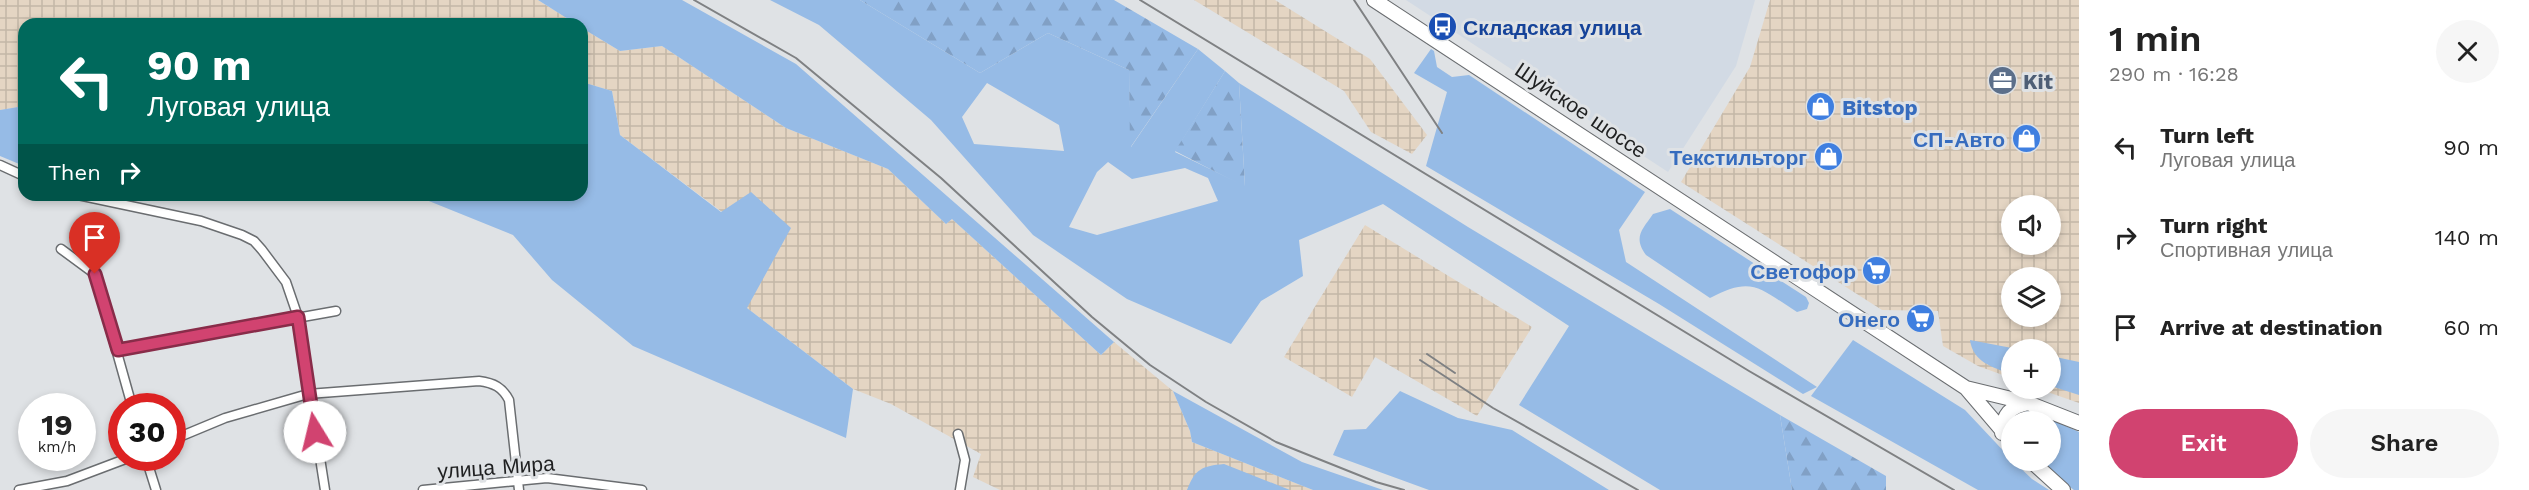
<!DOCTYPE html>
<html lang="en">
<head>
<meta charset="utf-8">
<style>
  body { margin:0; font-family:"Work Sans",sans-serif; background:#f6f6f6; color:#222; height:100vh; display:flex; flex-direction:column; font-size:22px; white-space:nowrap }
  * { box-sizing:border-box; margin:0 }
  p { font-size:20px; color:#767676 }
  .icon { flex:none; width:33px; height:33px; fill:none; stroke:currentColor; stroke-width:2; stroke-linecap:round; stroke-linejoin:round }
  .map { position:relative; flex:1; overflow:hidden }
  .side { display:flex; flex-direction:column; background:#fff; width:450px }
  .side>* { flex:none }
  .banner { position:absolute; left:18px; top:18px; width:570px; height:183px; border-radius:18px; box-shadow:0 3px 9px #0003; background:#00695c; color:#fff; overflow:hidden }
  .tools { position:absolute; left:2001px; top:195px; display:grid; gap:12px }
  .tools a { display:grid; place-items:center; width:60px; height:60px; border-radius:50%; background:#fff; box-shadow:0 3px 9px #0003; font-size:30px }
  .speed { position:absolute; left:18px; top:393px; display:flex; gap:12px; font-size:30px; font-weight:700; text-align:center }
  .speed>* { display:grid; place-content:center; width:78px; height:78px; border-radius:50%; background:#fff; box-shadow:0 3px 9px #0003; line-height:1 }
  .speed small { font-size:15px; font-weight:400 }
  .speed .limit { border:9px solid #d22; background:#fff; color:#111 }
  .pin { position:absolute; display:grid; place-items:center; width:51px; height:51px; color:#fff; margin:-62px -26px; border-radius:50% 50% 50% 0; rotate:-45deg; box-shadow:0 0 6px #0007 }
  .pin .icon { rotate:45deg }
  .me { position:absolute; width:66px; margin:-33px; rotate:351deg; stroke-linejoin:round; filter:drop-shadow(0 0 4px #0008) }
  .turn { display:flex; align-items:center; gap:21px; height:126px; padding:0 30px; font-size:27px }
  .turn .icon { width:78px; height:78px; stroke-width:2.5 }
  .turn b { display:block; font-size:42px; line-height:51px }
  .then { display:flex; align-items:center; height:57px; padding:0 30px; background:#0003; gap:12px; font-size:22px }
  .round { display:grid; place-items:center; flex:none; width:63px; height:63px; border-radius:32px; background:#f6f6f6 }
  .overview { display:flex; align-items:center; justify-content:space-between; height:102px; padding:0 30px }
  h1 { font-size:36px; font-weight:600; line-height:45px }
  .cta { display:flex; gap:12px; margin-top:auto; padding:12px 30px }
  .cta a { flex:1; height:69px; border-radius:36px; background:#d14370; color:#fff; font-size:24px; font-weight:600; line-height:69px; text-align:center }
  .cta a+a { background:#f6f6f6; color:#222 }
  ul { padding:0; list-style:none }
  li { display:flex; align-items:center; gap:18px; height:90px; padding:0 30px }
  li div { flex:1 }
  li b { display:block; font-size:22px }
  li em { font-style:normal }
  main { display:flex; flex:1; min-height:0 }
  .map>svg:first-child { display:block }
  .built { fill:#d2dae4 }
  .industrial { fill:url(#industrial-grid); fill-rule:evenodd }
  .grass { fill:#96bbe6; fill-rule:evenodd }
  .forest { fill:url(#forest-firs) }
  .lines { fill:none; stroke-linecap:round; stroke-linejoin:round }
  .minor-casing { stroke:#6a6d70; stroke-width:11 }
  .primary-casing { stroke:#6a6d70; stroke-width:16 }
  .minor { stroke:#fff; stroke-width:8 }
  .primary { stroke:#fff; stroke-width:14 }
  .rail { stroke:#7f8183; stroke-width:2 }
  .route-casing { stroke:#882c49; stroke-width:15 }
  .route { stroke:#d14370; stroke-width:10 }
  .labels { text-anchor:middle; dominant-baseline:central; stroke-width:6; stroke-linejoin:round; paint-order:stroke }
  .transit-label { font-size:21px; font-weight:bold; fill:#164399; stroke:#dfe2e5; text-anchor:start }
  .service-label { font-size:21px; font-weight:bold; fill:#4e5e75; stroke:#dfe2e5; text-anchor:start }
  .shop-label { font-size:21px; font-weight:bold; fill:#366cbe; stroke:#dfe2e5; text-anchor:end }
  .street-label { font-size:21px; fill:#1f2021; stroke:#dfe2e5 }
</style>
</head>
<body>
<main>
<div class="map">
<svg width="2079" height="490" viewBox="0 0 2079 490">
  <defs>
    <pattern id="industrial-grid" width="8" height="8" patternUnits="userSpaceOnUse" patternTransform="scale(1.5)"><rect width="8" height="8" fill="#e4d5c3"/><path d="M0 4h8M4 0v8" fill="none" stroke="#c3b7a7"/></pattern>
    <pattern id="forest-firs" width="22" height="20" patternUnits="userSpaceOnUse" patternTransform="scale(1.5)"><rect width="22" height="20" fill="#96bbe6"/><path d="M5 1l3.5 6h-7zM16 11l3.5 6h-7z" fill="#81a0c5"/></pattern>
  </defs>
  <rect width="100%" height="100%" fill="#dfe2e5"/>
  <path class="built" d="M1406,0H1755L1736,66L1668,172Z"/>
  <path class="industrial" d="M0,0H538L576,24H24V106L0,110Z
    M1194,0H1275L1370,59L1427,135L1412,154L1371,132L1344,91Z
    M1770,0H2079V403L2039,389L2050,388V350H2012L2011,378L1978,366L1943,346L1938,311L1882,310L1681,182L1750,67ZM2012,206H2050V244H2012ZM2012,278H2050V316H2012Z
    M582,28L620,51L662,46L786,128L888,169L946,224L952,219L1101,355L1114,342L1173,391L1190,431L1192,442L1313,490H1000L973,477L981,454L891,404L853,389L747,308L722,212L620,135L612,91L582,82Z
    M1365,225L1532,327L1477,416L1375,357L1352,397L1284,357Z"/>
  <path class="grass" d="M538,0H682L796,64L1114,342L1101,355L952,219L946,224L888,169L786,128L662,46L620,51L582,28V24H576Z
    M770,0H860L980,73L1048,33L1129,70L1131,147L1198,49L1225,71L1175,152L1245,186L1239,83L1468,227L1780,415L1792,490H1660L1519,405L1569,326L1383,204L1299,240L1303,276L1261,301L1231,344L1127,299L1033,235L931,120L819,25ZM987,83L1059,125L1064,151L974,144L962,117ZM1108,162L1132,179L1185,168L1208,178L1218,201L1097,235L1069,227L1097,172Z
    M1431,49L1434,51L1437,67L1452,77L1469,75L1645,192L1619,230L1626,262L1817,387L1803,394L1659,304L1426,166L1447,92L1414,73Z
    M582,82L612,91L620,135L721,212L751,192L791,228L747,308L853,389L846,438L633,346L552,280L513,235L414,195H582Z
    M24,106V166L0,156V110Z
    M1670,209L1806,297L1809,303L1807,309L1797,312C1760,289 1753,275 1710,298L1646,255C1633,237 1642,230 1653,214Z
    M1853,340L1965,410L2012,460L2032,479L2049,490H1978L1811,396Z
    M1970,340L2017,349L2012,350L2011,374C1992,367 1973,362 1970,340Z
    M2051,356L2079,362V395L2051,386Z
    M1173,391L1302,462L1383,490H1313L1192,442L1190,431Z
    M1400,391L1458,418L1512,430L1609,490H1429L1333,455L1344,430L1366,429Z
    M2023,410L2033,411L2079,432V490H2074L2048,471L2039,461L2050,460V422H2012L2011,428C2009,418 2015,413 2023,410Z
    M1224,464L1290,490H1187C1195,469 1202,466 1224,464Z"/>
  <path class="forest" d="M860,0H1114L1198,49L1130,148L1129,70L1048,33L980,73Z
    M1225,71L1239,83L1245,187L1175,151Z
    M1780,415L1886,476V490H1792Z"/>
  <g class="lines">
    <defs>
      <path id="minor" d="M0,165L24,176
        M78,195L201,221L242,235L254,241L262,250L286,282L298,317L325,490
        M61,249L95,274L132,406
        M118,350L336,311
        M958,434L965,460L960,490
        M172,440L225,418L308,394L479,381C494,383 502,387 509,400L519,490
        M146,458L156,490
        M19,490L67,481L128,458
        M423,490L547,478L642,490"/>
      <path id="primary" d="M1374,0L1966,388L2028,403L2079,423
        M1966,388L2012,442
        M2002,433C2003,414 2010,407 2028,403
        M2030,460L2063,490"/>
    </defs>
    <use href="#minor" class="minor-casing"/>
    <use href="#primary" class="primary-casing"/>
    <use href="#minor" class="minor"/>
    <use href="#primary" class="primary"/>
    <path class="rail" d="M694,0L796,58L941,178L1092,317L1150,365L1206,402L1276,442L1376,482L1404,490
      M1140,0L1749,371L1954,490
      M1354,0L1442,133
      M1427,354L1455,373
      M1420,360L1493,408L1638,490"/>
  </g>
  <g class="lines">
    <defs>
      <path id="route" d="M95,274L118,350L298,317L315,432"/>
    </defs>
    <use href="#route" class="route-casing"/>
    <use href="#route" class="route"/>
  </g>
  <defs>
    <symbol id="bus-disc" viewBox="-11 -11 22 22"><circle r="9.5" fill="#1a4fb4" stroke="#dfe2e5"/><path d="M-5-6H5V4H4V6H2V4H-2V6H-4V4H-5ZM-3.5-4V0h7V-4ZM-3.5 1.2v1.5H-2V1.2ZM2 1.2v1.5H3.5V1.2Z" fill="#fff"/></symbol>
    <symbol id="office-disc" viewBox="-11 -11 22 22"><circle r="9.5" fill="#5c6f8a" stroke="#dfe2e5"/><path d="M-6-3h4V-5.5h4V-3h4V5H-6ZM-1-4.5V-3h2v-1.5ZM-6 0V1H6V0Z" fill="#fff"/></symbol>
    <symbol id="shop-disc" viewBox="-11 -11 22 22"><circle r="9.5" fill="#3f7fe0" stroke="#dfe2e5"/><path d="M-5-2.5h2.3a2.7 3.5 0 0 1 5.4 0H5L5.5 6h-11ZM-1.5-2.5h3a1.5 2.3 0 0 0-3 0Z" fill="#fff"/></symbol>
    <symbol id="supermarket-disc" viewBox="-11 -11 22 22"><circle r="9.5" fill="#3f7fe0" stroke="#dfe2e5"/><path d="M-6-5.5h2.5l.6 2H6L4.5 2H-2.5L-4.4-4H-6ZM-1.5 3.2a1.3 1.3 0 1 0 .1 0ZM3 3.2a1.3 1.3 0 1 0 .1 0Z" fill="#fff"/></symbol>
  </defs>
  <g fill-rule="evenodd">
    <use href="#bus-disc" x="1426" y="10" width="33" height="33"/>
    <use href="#office-disc" x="1986" y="64" width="33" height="33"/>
    <use href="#shop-disc" x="1804" y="90" width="33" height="33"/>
    <use href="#shop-disc" x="2010" y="122" width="33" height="33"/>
    <use href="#shop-disc" x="1812" y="140" width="33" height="33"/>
    <use href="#supermarket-disc" x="1860" y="254" width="33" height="33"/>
    <use href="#supermarket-disc" x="1904" y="302" width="33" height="33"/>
  </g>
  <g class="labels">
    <g class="transit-label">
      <text x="1463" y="27">Складская улица</text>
    </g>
    <g class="service-label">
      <text x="2023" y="81">Kit</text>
    </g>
    <g class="shop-label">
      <text x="1842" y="107" text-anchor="start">Bitstop</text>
      <text x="2005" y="139">СП-Авто</text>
      <text x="1807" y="157">Текстильторг</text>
      <text x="1856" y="271">Светофор</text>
      <text x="1900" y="319">Онего</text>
    </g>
    <g class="street-label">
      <text transform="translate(1581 110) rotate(34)">Шуйское шоссе</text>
      <text transform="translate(496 467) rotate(-4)">улица Мира</text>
    </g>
  </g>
</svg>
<div class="tools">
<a><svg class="icon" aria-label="sound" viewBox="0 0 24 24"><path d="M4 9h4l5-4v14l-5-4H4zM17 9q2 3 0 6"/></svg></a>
<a><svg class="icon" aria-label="layers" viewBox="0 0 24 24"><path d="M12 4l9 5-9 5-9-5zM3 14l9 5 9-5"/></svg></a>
<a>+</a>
<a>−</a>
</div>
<div class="speed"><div>19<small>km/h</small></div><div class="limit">30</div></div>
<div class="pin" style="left:95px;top:274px;background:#d93025"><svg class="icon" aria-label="arrive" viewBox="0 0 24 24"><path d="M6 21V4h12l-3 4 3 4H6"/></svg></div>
<svg class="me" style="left:315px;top:432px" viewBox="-20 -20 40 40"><circle r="19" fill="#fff"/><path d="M0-13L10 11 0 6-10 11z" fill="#d14370"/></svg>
<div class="banner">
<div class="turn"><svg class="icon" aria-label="left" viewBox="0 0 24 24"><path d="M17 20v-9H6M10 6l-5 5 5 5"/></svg><div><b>90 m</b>Луговая улица</div></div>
<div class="then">Then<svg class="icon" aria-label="right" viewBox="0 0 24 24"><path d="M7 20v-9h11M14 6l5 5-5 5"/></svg></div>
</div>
</div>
<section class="side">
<div class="overview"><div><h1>1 min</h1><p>290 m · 16:28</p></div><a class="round"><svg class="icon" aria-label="close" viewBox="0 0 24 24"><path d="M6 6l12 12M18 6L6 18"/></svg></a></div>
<ul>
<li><svg class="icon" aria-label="left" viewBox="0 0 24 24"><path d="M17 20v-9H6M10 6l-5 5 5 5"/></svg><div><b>Turn left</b><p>Луговая улица</p></div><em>90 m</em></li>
<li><svg class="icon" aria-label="right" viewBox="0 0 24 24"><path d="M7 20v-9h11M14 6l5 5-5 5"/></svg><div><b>Turn right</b><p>Спортивная улица</p></div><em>140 m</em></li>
<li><svg class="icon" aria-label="arrive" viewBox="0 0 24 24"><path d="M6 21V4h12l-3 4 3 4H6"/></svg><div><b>Arrive at destination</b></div><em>60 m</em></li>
</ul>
<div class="cta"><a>Exit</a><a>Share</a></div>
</section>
</main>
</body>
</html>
